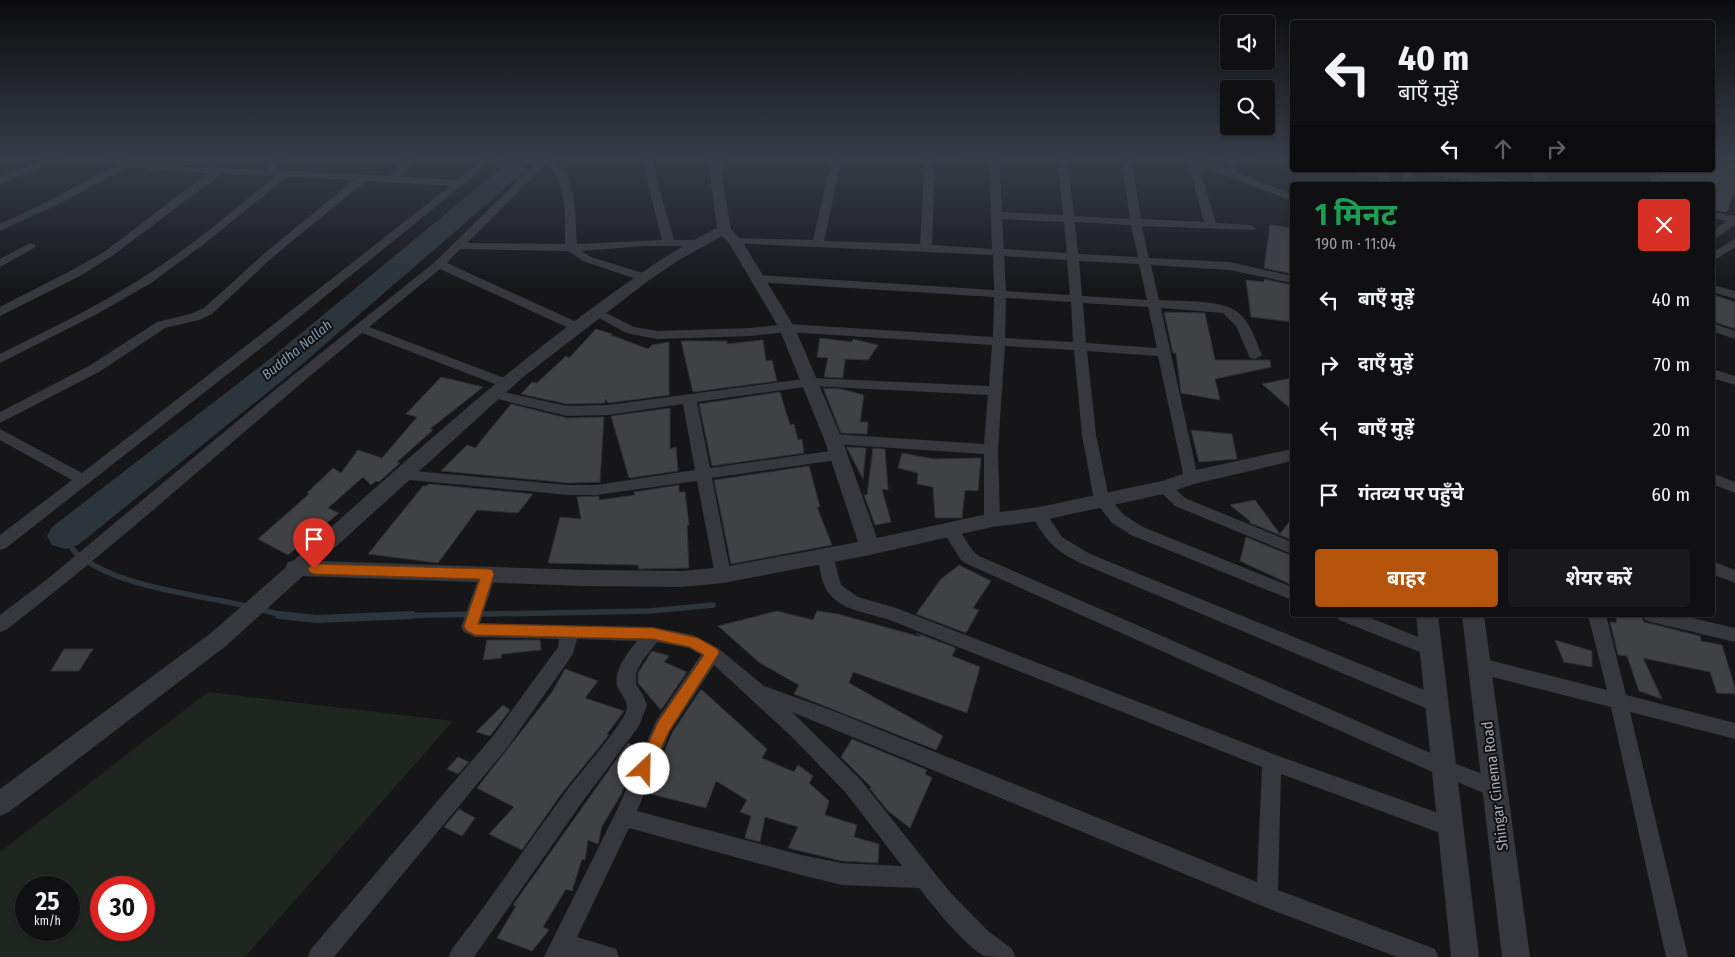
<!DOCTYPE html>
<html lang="hi">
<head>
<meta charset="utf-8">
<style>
  body { margin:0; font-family:"Fira Sans Condensed","Noto Sans Devanagari",sans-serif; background:#19191b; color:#f1f3f6; height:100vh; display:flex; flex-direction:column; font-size:19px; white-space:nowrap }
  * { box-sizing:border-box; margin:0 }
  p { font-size:16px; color:#9c9d9f }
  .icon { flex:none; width:28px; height:28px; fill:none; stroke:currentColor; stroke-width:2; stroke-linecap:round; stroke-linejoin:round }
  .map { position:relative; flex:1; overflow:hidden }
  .sheet { position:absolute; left:1290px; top:182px; width:425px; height:435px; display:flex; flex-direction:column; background:#101012; border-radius:5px; box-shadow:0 1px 4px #0004,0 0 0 1px #303032 }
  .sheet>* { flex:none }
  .top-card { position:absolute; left:1290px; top:20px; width:425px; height:152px; border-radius:5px; box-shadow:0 1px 4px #0004,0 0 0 1px #303032; background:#101012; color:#f1f3f6; overflow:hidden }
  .controls { position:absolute; left:1220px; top:15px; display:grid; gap:10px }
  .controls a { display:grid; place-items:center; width:55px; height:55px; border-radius:5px; background:#101012; box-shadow:0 1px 4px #0004,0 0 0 1px #303032; font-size:25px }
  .speed { position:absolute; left:15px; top:876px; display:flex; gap:10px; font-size:25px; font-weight:700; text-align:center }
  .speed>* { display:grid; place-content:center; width:65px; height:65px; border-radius:50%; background:#101012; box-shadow:0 1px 4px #0004,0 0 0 1px #303032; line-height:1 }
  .speed small { font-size:12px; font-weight:400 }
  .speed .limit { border:8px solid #d22; background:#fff; color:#111 }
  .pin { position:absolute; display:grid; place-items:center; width:42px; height:42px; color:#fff; margin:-51px -21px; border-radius:50% 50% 50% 0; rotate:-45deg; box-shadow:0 0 5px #0007 }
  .pin .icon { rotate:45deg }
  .me { position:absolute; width:55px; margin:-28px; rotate:24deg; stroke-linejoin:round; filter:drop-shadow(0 0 4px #0008) }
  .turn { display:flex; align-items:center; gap:18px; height:105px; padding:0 25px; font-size:22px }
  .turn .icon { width:65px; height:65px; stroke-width:2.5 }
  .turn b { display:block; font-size:35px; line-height:42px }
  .lanes { display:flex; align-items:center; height:48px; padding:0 25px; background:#0003; justify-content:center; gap:25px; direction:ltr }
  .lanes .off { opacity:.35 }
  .round { display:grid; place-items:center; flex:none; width:52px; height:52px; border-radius:5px; background:#19191b }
  .overview { display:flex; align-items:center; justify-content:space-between; height:85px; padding:0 25px }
  h1 { font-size:30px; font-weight:700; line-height:38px; color:#1e9e55 }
  .primary-button { display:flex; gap:10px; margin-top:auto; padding:10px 25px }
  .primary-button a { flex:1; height:58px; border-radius:5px; background:#b45309; color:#fff; font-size:20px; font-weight:700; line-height:58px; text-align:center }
  .primary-button a+a { background:#19191b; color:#f1f3f6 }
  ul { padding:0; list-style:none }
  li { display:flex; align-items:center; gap:15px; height:65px; padding:0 25px }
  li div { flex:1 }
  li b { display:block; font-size:19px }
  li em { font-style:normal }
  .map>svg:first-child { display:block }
  .green { fill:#1e261f; fill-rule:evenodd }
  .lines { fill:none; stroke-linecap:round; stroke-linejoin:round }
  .stream-far1 { stroke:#2c353c; stroke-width:5.5 }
  .stream { stroke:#2c353c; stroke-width:8 }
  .river { fill:#2c353c; fill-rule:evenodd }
  .building { fill:#404145; stroke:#303034 }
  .minor { fill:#37383d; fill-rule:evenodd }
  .tertiary { fill:#37383d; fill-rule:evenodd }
  .route { fill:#b45309; stroke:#753606 }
  .labels { text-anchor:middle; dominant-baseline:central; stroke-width:4; stroke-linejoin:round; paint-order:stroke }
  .water-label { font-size:14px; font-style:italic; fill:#7f9bb3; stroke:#111113 }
  .near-street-label { font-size:15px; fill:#a8adb8; stroke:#111113 }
</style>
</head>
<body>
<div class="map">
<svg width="1735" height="957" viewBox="0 0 1735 957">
  <rect width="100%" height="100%" fill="#161618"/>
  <path class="green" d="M208,692L453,721L245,957H0V852ZM26,888H69V930H26ZM101,888H144V930H101Z"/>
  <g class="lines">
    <path class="stream-far1" d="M65,536C68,541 71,548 75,552C112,587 201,595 250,607
      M259,609L286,616
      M382,616L650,611L713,605"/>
    <path class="stream" d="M279,615L317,619L412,615"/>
    <path class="river" d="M512,157H535L517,178L293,372L78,545L65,549L52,545L47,536L52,527L271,358L501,168Z"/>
  </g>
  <path class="building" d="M1717,161L1735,166V192L1730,202L1729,209L1726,212L1712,210V185H1656L1649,176L1657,177L1671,170H1712V164Z
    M1270,225L1292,228V274L1264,268Z
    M1264,279L1292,285V322L1251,317L1246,280L1264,282Z
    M1712,294L1735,302V329L1712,321Z
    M1164,312L1205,313L1215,360H1270L1271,367L1215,379L1220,400L1181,393L1176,353H1173Z
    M596,329L612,334L611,335L648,349L652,345L669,342V395L608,403L605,399V403L567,404L521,394L532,382L537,383L566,356L569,358Z
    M820,338L852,342L853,339L878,345L868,360L845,359L843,378L824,377L828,358L817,357Z
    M763,340L766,361L772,360L777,381L693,392L681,341H727V344Z
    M441,377L483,387L430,429L433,430L397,462L400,463L379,482L376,481L371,485L363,477L328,508L339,513L288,555L258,539L309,494L307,493L333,468L341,473L358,450L382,458L417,417L406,414Z
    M1292,378V410L1262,384Z
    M823,388L841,389L864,395L860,422H868L867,434L841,433Z
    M780,392L790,425L794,424L798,440L802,439L804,453L712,466L699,404Z
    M511,404L567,418L604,417L600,482L569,483L441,471L467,445L475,448Z
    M670,408V449L676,447L678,471L629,478L611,416Z
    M1191,430L1232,434L1237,459L1199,462Z
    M847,447L866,448L863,479L847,448Z
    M873,448L885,449L888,490L882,489L891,522L875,525L864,495H867Z
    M902,453L934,459L981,458L978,491L965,490L962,518H935L933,487L917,484L918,473L898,468Z
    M809,466L820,507H817L832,545L731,564L714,480Z
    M429,484L533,494L518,513L477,510L438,563L368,554L423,486H426Z
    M679,485V492H685L689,525H687L689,568L639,569L638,565L548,563L560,517L581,519L577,497L599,496V500L635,495L634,492Z
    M1255,500L1280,534L1292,518V540L1250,523V521L1230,505Z
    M1246,537L1292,556V585L1240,561Z
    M959,565L991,581L973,608L979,610L966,633L916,614L941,579Z
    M777,611L813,620L817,611L838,614L921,637L916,633L956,648L952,656L980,667L967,713L853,672L849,683L943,736L936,750L794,694L799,685L760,663L718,626Z
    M1617,615H1640L1644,622L1700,636L1701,641L1722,645L1735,688V694L1717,693L1710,672L1643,658L1662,699L1639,691L1627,656L1618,655L1610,622L1616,623Z
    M487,640H540L541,650L502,654L501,658L483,660Z
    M1555,640L1592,651V667L1564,662Z
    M64,649H93L79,671H51Z
    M652,651L669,656L664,662L687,672L661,710L638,683V673Z
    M565,669L598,681L585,698L624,711L607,734L609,735L562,793L522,850L489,834L514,807L477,788L552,692Z
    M701,689L767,749L762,758L794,772L798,765L813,776L809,783L829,801L825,815L857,825L854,837L879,844L878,863L842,861L788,848L798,827L765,817L760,842L745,838L751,816L740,812L747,800L716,781L706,808L647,793L672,733Z
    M503,705L510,710L490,736L476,732Z
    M852,739L927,770L925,774L932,778L910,828L888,811L870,789L871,787L841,757Z
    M628,743L635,746L622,793L602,826L598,844L588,840L585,860L582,859L572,891L566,889L543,927L549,930L532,951L497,938L516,906L513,905Z
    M458,757L469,762L458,774L447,769Z
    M459,809L475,818L462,836L444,827Z"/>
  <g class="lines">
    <path class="minor" d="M53,157H67L0,184V177Z
      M101,157C120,157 139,163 158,165C194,168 230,168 266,170L274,157H284L276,170L389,176L407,157H417L400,177L457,180L486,157H497L270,341L6,548L0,550V535L72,480L0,440V429L82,473L260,335L450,186L366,181L274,256L212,314L199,320L165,328L99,372L0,423V412L89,366L157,322L190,314L204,308L266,252L354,180L287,177L204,244L151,283L97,314L0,363V354C48,330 96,307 142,278C189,248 232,212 275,176L221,174L112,256L80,276L0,316V307L72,270L104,252L208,173L155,171L129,166L61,203L0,231V224L53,199L118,164Z
      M505,157H553L550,160C578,170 575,220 577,244L662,240L648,184L644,157H654L658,184L674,240H694L700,243L694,246H645L581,251L591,257L646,274L648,277L642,281L583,261L568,251L460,249L447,263L581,324L583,327L577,331L573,330L440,269L369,327L510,380L512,383L510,386H500L362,333C242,431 128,536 6,630L0,632V615L45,581L276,389L435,262L536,163L510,160ZM545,165C568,175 565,223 565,244L467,243Z
      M832,157H842L824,241L920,244L925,157H935L932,245L992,249L989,161L967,160L962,157H999L1002,212L1063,215L1057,157H1067L1074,216L1130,219L1121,157H1131L1141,219L1204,222L1188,161L1180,157H1196L1226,169L1227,157H1237L1235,172L1292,194V200L1288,199L1199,166L1216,223L1250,225L1256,228L1254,230L1142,226L1149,258L1229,262L1292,276V283L1229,270L1151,265L1159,300C1182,302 1227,298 1242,316C1252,327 1256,342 1262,355L1255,359L1250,358L1236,326L1223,313L1161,308L1198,478L1196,482L1191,483L1186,482L1184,478L1158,356L1087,351L1096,435L1109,498L1124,515L1143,527L1292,587V600L1131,535L1112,523L1094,500L1082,435L1074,350L1005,346L998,449L1000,520L998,524L992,526L986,524L984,520V454L833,444L828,442L826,439L828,436L833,434L984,444L988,395L811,386L697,402L710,468L837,450L842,451L844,455L842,459L837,460L712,478L731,575L729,580L723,581L717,580L715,575L697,481L596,495H569L399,479L397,475L399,471L404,470L569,485H596L695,470L683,404L608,415L567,416L489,397L487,394L489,391L494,390L567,406L608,405L811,378L989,386L992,345L787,332L751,336L657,339L626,333L590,313L592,310H600L634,327L657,331L751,328L787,324L993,337L994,297L754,282L752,279L754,276L758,275L994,290L993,255L731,243L729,241L735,238L813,240ZM1002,219L1064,222L1067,253L1004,249ZM1075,222L1131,225L1138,257L1078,254ZM1004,256L1067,260L1070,295L1006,291ZM1079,261L1139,264L1147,300L1082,296ZM1006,298L1071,302L1073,342L1005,338ZM1083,303L1148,307L1157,348L1086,343Z
      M1253,157L1292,159V165L1258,160Z
      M1349,170L1388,172L1389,174C1382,180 1356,176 1349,170Z
      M1412,170H1438L1521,182L1526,185H1499L1417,173Z
      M1533,170H1543L1547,185H1537Z
      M1636,170H1669L1656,175L1637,172Z
      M1712,212L1735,216V225L1712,241V232L1726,221L1712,218Z
      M1735,239V247L1712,262V253Z
      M30,243L34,244L36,246L34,248L0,267V259Z
      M1712,285L1735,291V299L1712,292Z
      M1712,323L1735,331V339L1712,331Z
      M1712,369L1735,376V385L1712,378Z
      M1712,473L1735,482V493L1712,484Z
      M1164,482L1169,483L1185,498L1292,542V554L1175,506L1156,487L1159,483Z
      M1039,508L1044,510L1062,537L1090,554L1444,698L1446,704L1444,710L1437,712L1430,710L1078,562C1053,549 1045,539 1031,514L1034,510Z
      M950,524C963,528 967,548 979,556L1451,762L1501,781L1504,788L1501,795L1494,797L1437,774L967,564L961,560L942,530L944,526Z
      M825,550L831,552L833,556L841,585L858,597L896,608L1273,754L1458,820L1461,827L1458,834L1451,837L1281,774L1278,890L1435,949L1438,957H1397L1267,908L792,712L860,779L949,891L987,930L1012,949L1015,957C1007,957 992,957 984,956C965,946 933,906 919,888L842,885L801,875L629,828L577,937L616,949L619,957H544L617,810L656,721L701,655L689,648L657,642L643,660L636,673V684L643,695L647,705L639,726L583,801L474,957H449L452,949C491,899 526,846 564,794C583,768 607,744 624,716C632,702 621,697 617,685C614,670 628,652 637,641L577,639L573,654L507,748L334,957H308L311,949L493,736L558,647L559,639L475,637L464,632L461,627L480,574L482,569L488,568L494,569L496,574L480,623L653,627L693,635L718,648L764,686L831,710L1257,882L1262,767L887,619C866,613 835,609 825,587C820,577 820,566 817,556L819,552ZM714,665L792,737L846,793L902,866L842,863L801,855L637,811L670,732Z
      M1712,561L1735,570V583L1712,574Z
      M1336,615H1363L1436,644L1439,649L1436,654L1430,656L1339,620Z
      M1588,615H1606L1626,695L1735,723V739L1630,712L1688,957H1666L1611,707L1481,674L1475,671L1472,666L1475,661L1481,658L1607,690Z
      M1642,615H1680L1735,628V642L1651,622L1645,620Z"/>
    <path class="tertiary" d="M710,157H722L723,182L731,229L742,241L795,328L842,439L877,538L992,513L1039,507L1162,481L1191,471L1292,449V461L1194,484L1164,494L1039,521L992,527L870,555L723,583L682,587L585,586L303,576L227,645L9,812L0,816V789L211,633L285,568L288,562L293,561C388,477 482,390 584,314C627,283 669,251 717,228L711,182ZM722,236L729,243L779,328L824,439L858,542L723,567L682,571L585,570L320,561L522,378L648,281L679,260Z
      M1377,170H1389L1392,185H1378Z
      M1402,170H1414L1417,185H1403Z
      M1416,615H1438L1479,957H1451Z
      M1462,615H1484L1530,957H1502Z"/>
  </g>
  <linearGradient id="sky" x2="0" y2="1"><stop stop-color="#0c0c0d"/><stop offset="0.54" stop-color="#363c48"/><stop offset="1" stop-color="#363c48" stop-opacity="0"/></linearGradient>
  <rect width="1735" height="291" fill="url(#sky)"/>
  <path class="route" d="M314,564L488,569L492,570L494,574L478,624L653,628L698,638L717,649L719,653L669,731L649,774L644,776L639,774L637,769L658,722L704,655L690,647L653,639L475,635L466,630L464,626L480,579L314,574L310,572L308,569L310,566Z"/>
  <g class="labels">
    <g class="water-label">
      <text transform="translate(297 350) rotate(-39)">Buddha Nallah</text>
    </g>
    <g class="near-street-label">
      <text transform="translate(1495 786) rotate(-97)">Shingar Cinema Road</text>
    </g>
  </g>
</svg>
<div class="controls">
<a><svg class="icon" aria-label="sound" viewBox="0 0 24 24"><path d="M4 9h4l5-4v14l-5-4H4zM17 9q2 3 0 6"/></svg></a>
<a><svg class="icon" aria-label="search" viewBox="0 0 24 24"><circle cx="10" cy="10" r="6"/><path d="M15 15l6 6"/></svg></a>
</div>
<div class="speed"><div>25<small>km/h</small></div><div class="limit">30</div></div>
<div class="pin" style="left:314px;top:569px;background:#d93025"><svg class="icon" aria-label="arrive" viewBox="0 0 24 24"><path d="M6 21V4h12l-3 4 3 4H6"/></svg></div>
<svg class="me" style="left:644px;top:769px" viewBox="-20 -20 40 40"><circle r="19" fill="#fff"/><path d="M0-13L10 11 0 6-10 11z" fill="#b45309"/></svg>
<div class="top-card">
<div class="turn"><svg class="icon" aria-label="left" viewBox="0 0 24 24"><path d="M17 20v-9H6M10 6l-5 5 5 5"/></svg><div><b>40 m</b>बाएँ मुड़ें</div></div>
<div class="lanes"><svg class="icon" aria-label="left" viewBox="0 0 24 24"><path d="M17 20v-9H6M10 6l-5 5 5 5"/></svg><svg class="icon off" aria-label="ahead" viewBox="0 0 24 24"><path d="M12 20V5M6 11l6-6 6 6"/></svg><svg class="icon off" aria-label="right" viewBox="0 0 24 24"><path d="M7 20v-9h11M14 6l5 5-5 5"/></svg></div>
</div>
<section class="sheet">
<div class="overview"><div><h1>1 मिनट</h1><p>190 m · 11:04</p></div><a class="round" style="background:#d93025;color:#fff"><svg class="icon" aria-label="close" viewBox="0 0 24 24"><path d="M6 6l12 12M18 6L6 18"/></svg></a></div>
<ul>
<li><svg class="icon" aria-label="left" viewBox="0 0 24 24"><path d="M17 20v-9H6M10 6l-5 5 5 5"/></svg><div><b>बाएँ मुड़ें</b></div><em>40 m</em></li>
<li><svg class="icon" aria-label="right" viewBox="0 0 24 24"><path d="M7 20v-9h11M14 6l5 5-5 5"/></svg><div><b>दाएँ मुड़ें</b></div><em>70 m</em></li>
<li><svg class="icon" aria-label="left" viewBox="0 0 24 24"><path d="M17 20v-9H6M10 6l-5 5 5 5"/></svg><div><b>बाएँ मुड़ें</b></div><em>20 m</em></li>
<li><svg class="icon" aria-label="arrive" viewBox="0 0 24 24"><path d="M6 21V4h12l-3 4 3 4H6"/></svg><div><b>गंतव्य पर पहुँचे</b></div><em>60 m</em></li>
</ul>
<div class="primary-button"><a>बाहर</a><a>शेयर करें</a></div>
</section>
</div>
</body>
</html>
